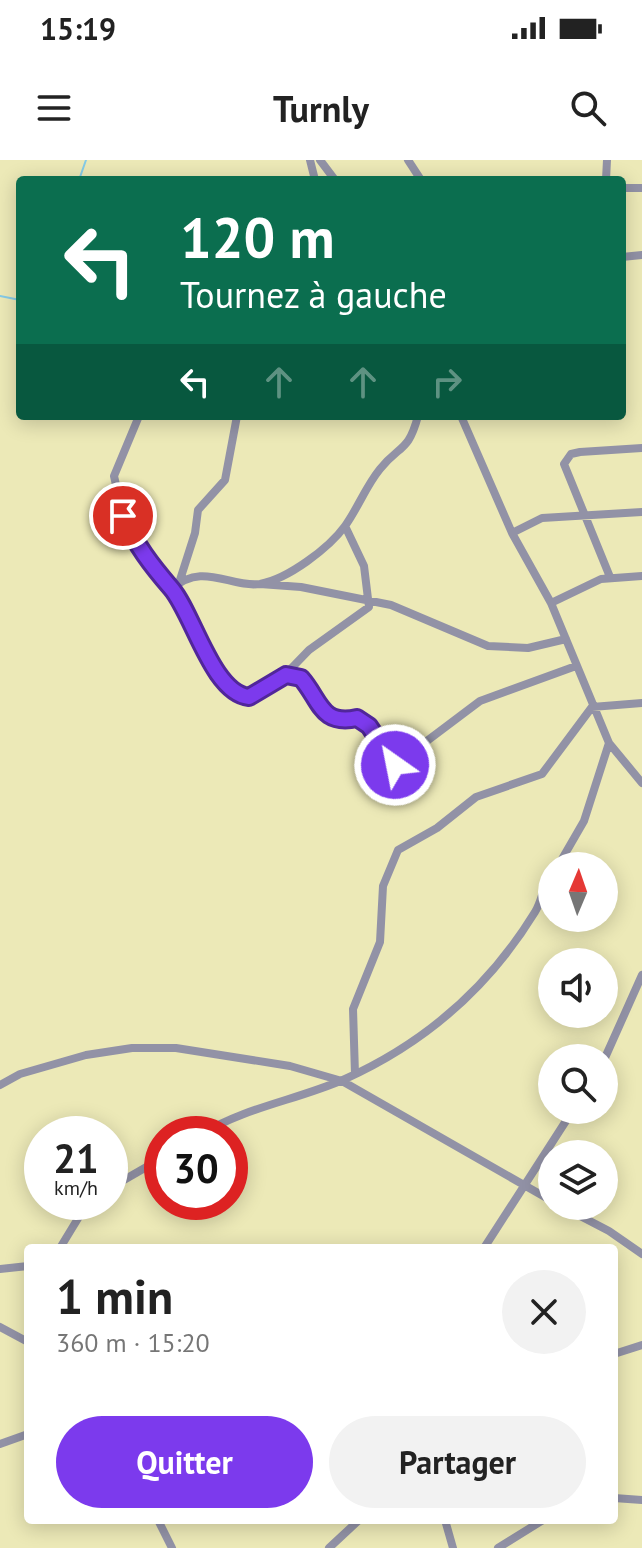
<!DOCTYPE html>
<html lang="fr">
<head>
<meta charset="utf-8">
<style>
  body { margin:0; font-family:"PT Sans",sans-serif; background:#f2f2f2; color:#222; height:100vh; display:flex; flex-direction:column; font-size:30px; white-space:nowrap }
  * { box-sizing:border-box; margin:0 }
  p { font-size:26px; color:#767676 }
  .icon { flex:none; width:44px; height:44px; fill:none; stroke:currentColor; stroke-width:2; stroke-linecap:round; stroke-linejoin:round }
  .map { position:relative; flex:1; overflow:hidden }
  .details { position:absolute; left:24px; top:1084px; width:594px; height:280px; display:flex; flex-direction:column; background:#fff; border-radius:8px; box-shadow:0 4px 20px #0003 }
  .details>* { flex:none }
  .top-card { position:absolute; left:16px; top:16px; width:610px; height:244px; border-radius:8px; box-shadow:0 4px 20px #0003; background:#0b6e4f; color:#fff; overflow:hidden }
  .needle { width:52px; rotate:2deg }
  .controls { position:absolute; left:538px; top:692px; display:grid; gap:16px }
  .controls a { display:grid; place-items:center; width:80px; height:80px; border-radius:50%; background:#fff; box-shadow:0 4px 20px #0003; font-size:40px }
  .speed { position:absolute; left:24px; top:956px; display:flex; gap:16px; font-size:40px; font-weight:700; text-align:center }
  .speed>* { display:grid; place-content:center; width:104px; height:104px; border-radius:50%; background:#fff; box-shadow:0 4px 20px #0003; line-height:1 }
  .speed small { font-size:20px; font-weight:400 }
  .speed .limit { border:12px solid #d22; background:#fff; color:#111 }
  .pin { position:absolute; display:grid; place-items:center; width:68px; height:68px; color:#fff; margin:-34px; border:4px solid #fff; border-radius:50%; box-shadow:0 2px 8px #0007 }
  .me { position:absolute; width:88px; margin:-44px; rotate:327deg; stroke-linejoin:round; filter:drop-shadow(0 0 6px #0008) }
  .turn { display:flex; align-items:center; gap:28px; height:168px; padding:0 32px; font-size:36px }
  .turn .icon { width:104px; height:104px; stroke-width:2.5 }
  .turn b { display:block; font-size:56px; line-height:68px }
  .lanes { display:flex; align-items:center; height:76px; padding:0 32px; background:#0003; justify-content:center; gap:40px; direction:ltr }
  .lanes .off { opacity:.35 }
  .round { display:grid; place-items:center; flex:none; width:84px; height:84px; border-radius:42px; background:#f2f2f2 }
  .head { display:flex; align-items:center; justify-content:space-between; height:136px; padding:0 32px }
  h1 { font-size:48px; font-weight:700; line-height:60px }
  .cta { display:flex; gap:16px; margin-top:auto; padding:16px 32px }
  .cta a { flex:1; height:92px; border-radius:48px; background:#7c3aed; color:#fff; font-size:32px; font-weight:700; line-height:92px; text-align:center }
  .cta a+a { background:#f2f2f2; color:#222 }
  .status { display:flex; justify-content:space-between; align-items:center; height:56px; padding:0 40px; background:#fff; direction:ltr }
  .status svg { height:22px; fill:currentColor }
  header { display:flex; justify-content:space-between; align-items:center; height:104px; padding:0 32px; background:#fff; font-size:36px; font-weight:700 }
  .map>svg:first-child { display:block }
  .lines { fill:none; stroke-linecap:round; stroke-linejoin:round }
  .stream { stroke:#85cbe7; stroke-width:2 }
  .minor { stroke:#9292a6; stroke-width:8 }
  .route-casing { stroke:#51269a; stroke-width:20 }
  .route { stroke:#7c3aed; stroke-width:14 }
</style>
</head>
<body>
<div class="status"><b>15:19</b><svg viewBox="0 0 49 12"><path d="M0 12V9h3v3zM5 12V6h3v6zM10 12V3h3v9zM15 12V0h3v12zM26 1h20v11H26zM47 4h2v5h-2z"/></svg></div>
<header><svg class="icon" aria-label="menu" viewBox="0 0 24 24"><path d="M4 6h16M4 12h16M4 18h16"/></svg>Turnly<svg class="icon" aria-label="search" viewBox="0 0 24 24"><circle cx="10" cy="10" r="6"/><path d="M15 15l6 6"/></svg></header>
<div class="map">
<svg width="642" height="1388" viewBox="0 0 642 1388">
  <rect width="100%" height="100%" fill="#ece9b7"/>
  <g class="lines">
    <path class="stream" d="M79,20L86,0
      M0,136L20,140"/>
    <path class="minor" d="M310,0L315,20
      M320,0L335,20
      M408,0L421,20
      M606,20L607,0
      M622,28H642
      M622,97L642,95
      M139,256L114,316L123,356L152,409L172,429L201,486L237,534L254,536L281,519L309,490L369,447L364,406L345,366
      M461,256L512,373L551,443L609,583L642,623
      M512,373L542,358L642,352
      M610,417L564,304L571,294L580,292L642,288
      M179,423L195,373L198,350L225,320L237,256
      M260,424L301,427L391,445L488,486L528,488L566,479
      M172,429C202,401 230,428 260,424C288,419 329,388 345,366C358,348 366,326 380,309C400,284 408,293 418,256
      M551,443L601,419L642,416
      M286,515L303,520C317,543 326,565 357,558L369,566L395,605L480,541L576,506
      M558,706L584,661L609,583
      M604,900L642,815
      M355,914L353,849L380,782L383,726L398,690L437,668L476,637L542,614L592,547L642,543
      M0,925L20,914L86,895L132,888H176L290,906L342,921L552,1041
      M202,974C246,947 297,940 345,919C425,883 489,827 535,752C543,739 543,724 552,712
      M110,1028L162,998
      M561,1046L609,1071L642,1094
      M60,1088L88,1042
      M484,1088L573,950
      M0,1109L28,1106
      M0,1167L28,1182
      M614,1194L642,1185
      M0,1284L28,1274
      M614,1338L642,1340
      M158,1360L172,1388
      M445,1360L453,1388
      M329,1388L359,1360
      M498,1388L543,1360"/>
  </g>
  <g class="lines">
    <defs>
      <path id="route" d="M123,356C135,384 152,406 171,428C193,453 212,533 249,537L286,515L301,518C320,539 320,566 357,558L369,566L395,605"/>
    </defs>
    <use href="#route" class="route-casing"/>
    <use href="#route" class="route"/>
  </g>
</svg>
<div class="controls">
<a><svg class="needle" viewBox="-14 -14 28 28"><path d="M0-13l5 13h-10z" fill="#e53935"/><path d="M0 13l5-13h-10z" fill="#767676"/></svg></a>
<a><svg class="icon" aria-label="sound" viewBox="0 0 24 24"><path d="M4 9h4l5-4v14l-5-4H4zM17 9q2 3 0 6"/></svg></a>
<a><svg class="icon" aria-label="search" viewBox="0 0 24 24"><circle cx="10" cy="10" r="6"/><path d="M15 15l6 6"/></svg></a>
<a><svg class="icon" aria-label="layers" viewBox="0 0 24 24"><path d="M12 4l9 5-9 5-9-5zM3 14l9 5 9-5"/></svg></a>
</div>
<div class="speed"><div>21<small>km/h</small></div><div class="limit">30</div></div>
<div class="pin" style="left:123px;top:356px;background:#d93025"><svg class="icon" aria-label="arrive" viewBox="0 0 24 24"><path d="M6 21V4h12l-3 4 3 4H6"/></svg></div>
<svg class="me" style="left:395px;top:605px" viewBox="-20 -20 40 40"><circle r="17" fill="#7c3aed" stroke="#fff" stroke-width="3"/><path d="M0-11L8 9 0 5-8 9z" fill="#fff"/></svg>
<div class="top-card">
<div class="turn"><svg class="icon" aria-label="left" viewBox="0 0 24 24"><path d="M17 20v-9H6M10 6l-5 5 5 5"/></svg><div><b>120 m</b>Tournez à gauche</div></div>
<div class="lanes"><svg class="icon" aria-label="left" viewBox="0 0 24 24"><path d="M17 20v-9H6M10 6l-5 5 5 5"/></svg><svg class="icon off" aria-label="ahead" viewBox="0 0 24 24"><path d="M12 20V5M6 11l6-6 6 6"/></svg><svg class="icon off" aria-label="ahead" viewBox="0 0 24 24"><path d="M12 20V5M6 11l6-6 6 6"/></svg><svg class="icon off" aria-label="right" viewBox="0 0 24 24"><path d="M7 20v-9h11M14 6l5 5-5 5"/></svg></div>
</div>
<section class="details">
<div class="head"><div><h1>1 min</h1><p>360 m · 15:20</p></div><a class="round"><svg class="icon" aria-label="close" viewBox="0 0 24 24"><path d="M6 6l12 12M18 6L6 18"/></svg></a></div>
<div class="cta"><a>Quitter</a><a>Partager</a></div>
</section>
</div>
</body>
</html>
